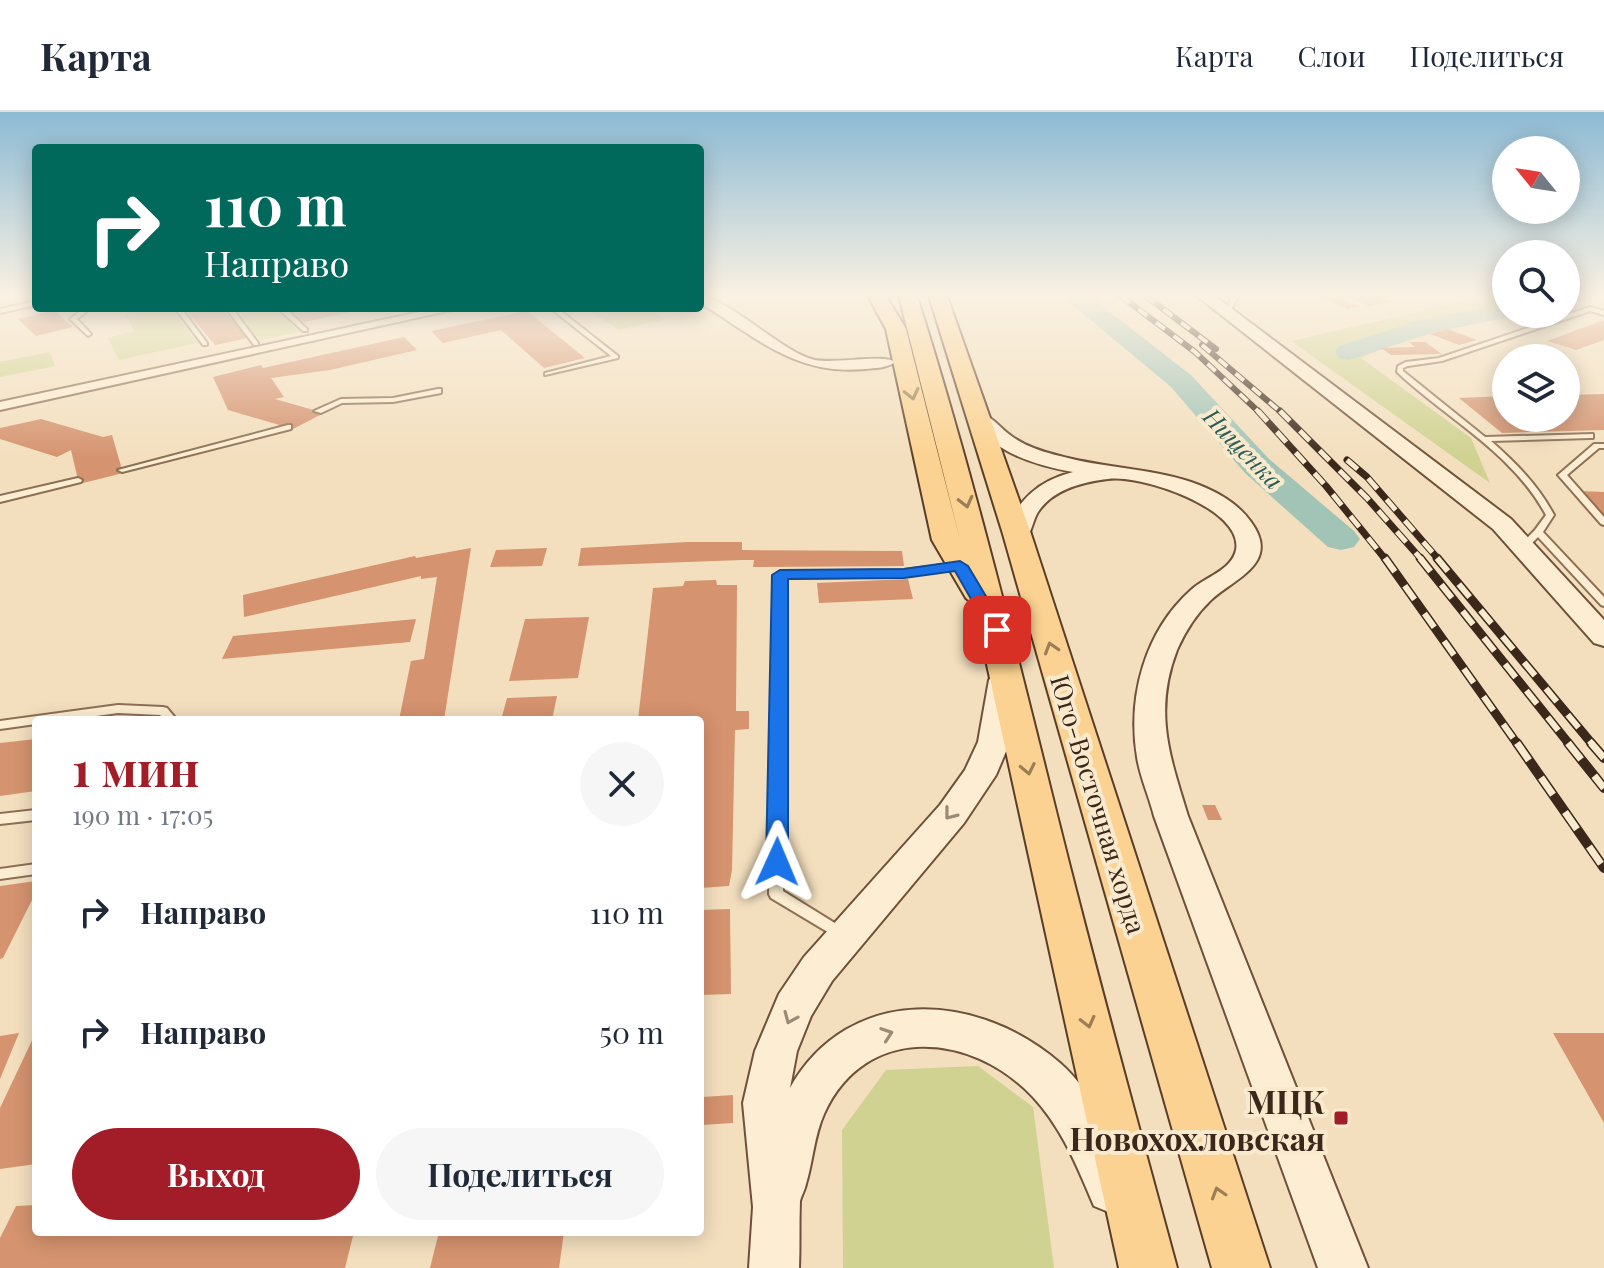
<!DOCTYPE html>
<html lang="ru">
<head>
<meta charset="utf-8">
<style>
  body { margin:0; font-family:"Playfair Display",serif; background:#f6f6f7; color:#1f2937; height:100vh; display:flex; flex-direction:column; font-size:30px; white-space:nowrap }
  * { box-sizing:border-box; margin:0 }
  p { font-size:26px; color:#747a83 }
  .icon { flex:none; width:44px; height:44px; fill:none; stroke:currentColor; stroke-width:2; stroke-linecap:round; stroke-linejoin:round }
  .map { position:relative; flex:1; overflow:hidden }
  .drawer { position:absolute; left:32px; top:604px; width:672px; height:520px; display:flex; flex-direction:column; background:#fff; border-radius:8px; box-shadow:0 4px 20px #0003 }
  .drawer>* { flex:none }
  .guide { position:absolute; left:32px; top:32px; width:672px; height:168px; border-radius:8px; box-shadow:0 4px 20px #0003; background:#00695c; color:#fff; overflow:hidden }
  .needle { width:52px; rotate:300deg }
  .controls { position:absolute; left:1492px; top:24px; display:grid; gap:16px }
  .controls a { display:grid; place-items:center; width:88px; height:88px; border-radius:50%; background:#fff; box-shadow:0 4px 20px #0003; font-size:40px }
  .pin { position:absolute; display:grid; place-items:center; width:68px; height:68px; color:#fff; margin:-34px; border-radius:16px; box-shadow:0 4px 12px #0006 }
  .me { position:absolute; width:88px; margin:-44px; rotate:1deg; stroke-linejoin:round; filter:drop-shadow(0 0 6px #0008) }
  .turn { display:flex; align-items:center; gap:28px; height:168px; padding:0 40px; font-size:36px }
  .turn .icon { width:104px; height:104px; stroke-width:2.5 }
  .turn b { display:block; font-size:56px; line-height:68px }
  .round { display:grid; place-items:center; flex:none; width:84px; height:84px; border-radius:42px; background:#f6f6f7 }
  .headline { display:flex; align-items:center; justify-content:space-between; height:136px; padding:0 40px }
  h1 { font-size:48px; font-weight:700; line-height:60px; color:#a31d28 }
  .button { display:flex; gap:16px; margin-top:auto; padding:16px 40px }
  .button a { flex:1; height:92px; border-radius:48px; background:#a31d28; color:#fff; font-size:32px; font-weight:700; line-height:92px; text-align:center }
  .button a+a { background:#f6f6f7; color:#1f2937 }
  ul { padding:0; list-style:none }
  li { display:flex; align-items:center; gap:24px; height:120px; padding:0 40px }
  li div { flex:1 }
  li b { display:block; font-size:30px }
  li em { font-style:normal }
  header { display:flex; align-items:center; gap:48px; box-sizing:border-box; height:112px; padding:0 40px; background:#fff; border-bottom:2px solid #e0e1e3 }
  header strong { font-size:38px }
  nav { display:flex; gap:44px; margin-inline-start:auto; font-size:28px }
  .map>svg:first-child { display:block }
  .green { fill:#cfd291 }
  .lines { fill:none; stroke-linecap:round; stroke-linejoin:round }
  .river { fill:#a2c4b7; fill-rule:evenodd }
  .building { fill:#d5936f }
  .lane-casing { stroke:#8d6f54; stroke-width:4 }
  .street-casing { stroke:#8d6f54; stroke-width:4 }
  .secondary-casing { stroke:#6f5038; stroke-width:4 }
  .primary-casing { stroke:#5a3d29; stroke-width:4 }
  .lane { fill:#fdedd2; fill-rule:evenodd }
  .street { fill:#fdedd2; fill-rule:evenodd }
  .secondary { fill:#fdedd2; fill-rule:evenodd }
  .primary { fill:#fbd291; fill-rule:evenodd }
  .rail-far3-casing { stroke:#3b281b; stroke-width:6 }
  .rail-far2-casing { stroke:#3b281b; stroke-width:7 }
  .rail-far1-casing { stroke:#3b281b; stroke-width:9 }
  .rail-casing { stroke:#3b281b; stroke-width:10 }
  .rail-far3 { stroke:#f9eace; stroke-width:4; stroke-dasharray:11; stroke-linecap:butt }
  .rail-far2 { stroke:#f9eace; stroke-width:5; stroke-dasharray:14; stroke-linecap:butt }
  .rail-far1 { stroke:#f9eace; stroke-width:6; stroke-dasharray:17; stroke-linecap:butt }
  .rail { stroke:#f9eace; stroke-width:7; stroke-dasharray:21; stroke-linecap:butt }
  .oneway { stroke:#9b7d56 }
  .oneway2 { stroke:#9c8a76 }
  .route { fill:#1a73e8; stroke:#114b97; stroke-width:2 }
  .poi-dot { fill:#a31d28; stroke:#f9eace; stroke-width:3 }
  .labels { text-anchor:middle; dominant-baseline:central; stroke-width:8; stroke-linejoin:round; paint-order:stroke }
  .far-water-label { font-size:24px; font-style:italic; fill:#285c55; stroke:#f9eace }
  .street-label { font-size:26px; fill:#3b281b; stroke:#f9eace }
  .near-poi-label { font-size:32px; font-weight:bold; fill:#3b281b; stroke:#f9eace; text-anchor:end }
</style>
</head>
<body>
<header>
<strong>Карта</strong>
<nav><a>Карта</a><a>Слои</a><a>Поделиться</a></nav>
</header>
<div class="map">
<svg width="1604" height="1156" viewBox="0 0 1604 1156">
  <rect width="100%" height="100%" fill="#f3dfbe"/>
  <path class="green" d="M1486,184H1506V196L1413,223L1361,246L1471,326L1490,371L1291,229Z
    M136,196H172L197,231L119,248L108,226L134,219L126,203Z
    M240,196H293L279,200L299,220L260,228L233,198Z
    M586,196H649L666,207L619,218Z
    M50,240L55,254L0,265V250Z
    M978,954L1033,995L1054,1156H843L842,1018L886,958Z"/>
  <g class="lines">
    <path class="river" d="M1062,184H1089L1191,263L1269,347L1354,419L1360,427L1354,435L1341,438L1328,435L1245,361L1171,275Z
      M1506,191V202H1517L1515,204L1435,220L1349,248L1339,246L1335,240L1339,234L1417,209Z"/>
  </g>
  <path class="building" d="M1334,184L1360,194L1348,197L1321,185Z
    M1345,184H1374L1389,190L1369,194Z
    M184,196H222L248,226L215,233Z
    M304,196L308,199L363,197L300,211L288,199Z
    M54,198L73,215L36,224L18,207Z
    M527,199L585,246L544,256L501,218L443,231L431,219Z
    M1604,208V228L1576,238L1547,229Z
    M1448,217L1477,228L1459,233L1430,222Z
    M404,225L417,238L330,258L271,266L284,285L275,287L324,301L293,317L228,298L213,265L261,253L263,256Z
    M1409,230H1425L1442,242L1391,243L1381,236L1415,235Z
    M1604,282V318L1502,321L1459,286L1506,284V306H1566V283Z
    M41,307L103,325L112,323L123,361L79,372L71,338L57,345L0,327V316Z
    M1579,379L1604,380V403Z
    M687,430H742V438L902,439L904,454L753,455L754,448H742L578,454L581,436Z
    M471,436L444,608H399L411,549L424,547L437,465L421,467V464L244,505L243,483L415,444L416,446Z
    M547,436L542,454L490,455L496,438Z
    M908,467L913,487L819,491L817,471Z
    M716,468L717,473H737L736,599H749V617L735,618L732,758L729,774L700,776V608H638L653,476L683,474L685,469Z
    M589,505L578,566L509,569L525,507Z
    M416,507L410,530L222,547L233,524Z
    M557,584L552,608H501L507,586Z
    M36,627V679L0,684V631Z
    M1202,693H1215L1222,708H1208Z
    M36,769V780L3,846L0,847V774Z
    M730,797L731,882L700,883V798Z
    M36,920V1052L0,1057V996Z
    M19,921L0,967V924Z
    M1553,921H1604V1011Z
    M733,983V1011L702,1013L703,985Z
    M36,1093V1120H354L345,1156H0V1126L16,1094Z
    M439,1120H564L559,1156H430Z"/>
  <g class="lines">
    <defs>
      <path id="lane" d="M1232,184H1238L1230,200H1226Z
        M36,189V193L0,201V197Z
        M1590,195L1604,199V203L1590,199L1442,249L1408,254L1403,256V259L1485,325L1593,322V326H1590L1491,329C1516,351 1538,373 1554,403L1543,420L1604,485V494L1601,493L1538,425L1526,437H1520V433L1535,418L1546,403C1512,340 1447,307 1397,260L1398,254L1406,250L1439,246Z
        M84,196H91L77,207L91,222L88,224L70,207Z
        M175,196H181L207,231V233H203Z
        M226,196H232L258,231V233H254Z
        M290,196H302L289,200L307,217V219H303L281,199Z
        M550,196H557L618,244V246L545,263V261L611,244Z
        M438,277H441V281L393,290L342,291L321,301L314,299L341,287L393,286Z
        M288,313H291V317L122,360L118,358Z
        M1594,332H1604V336H1599L1567,363L1604,405V413L1601,412L1558,363Z
        M78,366L82,368L81,370L0,390V384Z
        M960,451L965,454L963,456L904,464L785,466L783,779L846,818L848,822L846,826L841,828L771,786L769,782L775,463L780,460L904,458Z
        M118,593L163,595L167,596L177,608H165L160,603L118,601L67,608H36V612L0,617V609Z
        M36,698V708L0,712V702Z
        M36,752V762L0,767V757Z"/>
      <path id="street" d="M700,184C732,188 781,240 815,248C834,252 884,242 895,250C887,256 875,256 865,257C796,264 756,225 700,191Z
        M438,196H461L0,298V290Z"/>
      <path id="secondary" d="M1197,184H1215L1511,407L1604,508V534L1594,531L1493,417Z
        M981,302C993,305 1000,316 1010,323C1024,334 1043,340 1060,344C1103,356 1149,356 1191,370C1214,378 1237,390 1251,410C1281,451 1235,466 1211,488C1196,502 1185,520 1177,538C1153,600 1170,645 1188,704L1368,1156H1318L1154,704C1149,684 1140,665 1137,645C1127,585 1145,519 1191,478C1205,465 1232,458 1236,438C1244,396 1139,362 1108,367C1083,370 1053,377 1038,400C1033,408 1032,419 1026,427H1008L1005,422C1017,388 1038,369 1073,360C1035,353 995,341 971,308Z
        M1004,558L1014,561L1019,568L1010,630L996,663L964,711L832,869L811,904L797,939L790,976C849,871 979,880 1060,951C1097,984 1116,1032 1135,1077L1128,1094L1111,1101L1094,1094C1077,1054 1062,1016 1032,984C971,920 865,911 824,1002C814,1024 813,1049 806,1072C805,1078 801,1084 800,1089C799,1111 800,1134 799,1156H749L753,1095L743,991L755,939L779,882L804,845L940,693L965,658L978,630L989,568L994,561Z"/>
      <path id="primary" d="M868,184H886L906,217L960,428L899,184H917C972,358 1015,534 1059,711C1096,860 1137,1008 1177,1156H1119L974,493L966,486L932,428L886,217Z
        M929,184H947L1031,422L1270,1156H1212L1003,422Z"/>
    </defs>
    <use href="#lane" class="lane-casing"/>
    <use href="#street" class="street-casing"/>
    <use href="#secondary" class="secondary-casing"/>
    <use href="#primary" class="primary-casing"/>
    <use href="#lane" class="lane"/>
    <use href="#street" class="street"/>
    <use href="#secondary" class="secondary"/>
    <use href="#primary" class="primary"/>
    <defs>
      <path id="rail-far3" d="M1121,184L1195,240L1260,301
        M1146,184L1216,237
        M1202,233L1282,301"/>
      <path id="rail-far2" d="M1258,299L1326,374L1386,448
        M1280,299L1367,386L1422,448
        M1347,348L1367,365L1439,448"/>
      <path id="rail-far1" d="M1385,446L1518,633
        M1420,446L1570,633
        M1437,446L1593,633"/>
      <path id="rail" d="M1517,631L1604,756
        M1568,631L1604,676
        M1591,631L1604,646"/>
    </defs>
    <use href="#rail-far3" class="rail-far3-casing"/>
    <use href="#rail-far2" class="rail-far2-casing"/>
    <use href="#rail-far1" class="rail-far1-casing"/>
    <use href="#rail" class="rail-casing"/>
    <use href="#rail-far3" class="rail-far3"/>
    <use href="#rail-far2" class="rail-far2"/>
    <use href="#rail-far1" class="rail-far1"/>
    <use href="#rail" class="rail"/>
  </g>
  <defs><path id="oneway-chevron" d="M-2-3.5L2.5 0L-2 3.5" fill="none" stroke-width="1.6" stroke-linecap="round" stroke-linejoin="round" transform="scale(2)"/></defs>
  <g class="oneway">
    <use href="#oneway-chevron" transform="translate(912 282) rotate(77)"/>
    <use href="#oneway-chevron" transform="translate(966 390) rotate(76)"/>
    <use href="#oneway-chevron" transform="translate(1051 536) rotate(-107)"/>
    <use href="#oneway-chevron" transform="translate(1028 657) rotate(78)"/>
    <use href="#oneway-chevron" transform="translate(1088 910) rotate(76)"/>
    <use href="#oneway-chevron" transform="translate(1218 1081) rotate(-107)"/>
  </g>
  <g class="oneway2">
    <use href="#oneway-chevron" transform="translate(950 702) rotate(128)"/>
    <use href="#oneway-chevron" transform="translate(790 906) rotate(113)"/>
    <use href="#oneway-chevron" transform="translate(887 922) rotate(-19)"/>
  </g>
  <linearGradient id="sky" x2="0" y2="1"><stop stop-color="#8cbad4"/><stop offset="0.53" stop-color="#faf1e2"/><stop offset="1" stop-color="#faf1e2" stop-opacity="0"/></linearGradient>
  <rect width="1604" height="346" fill="url(#sky)"/>
  <path class="route" d="M960,449L968,454L1006,518L1003,522H991L955,459L904,466L788,467V750L784,756L777,758L769,756L766,750L772,463L780,458L904,457Z"/>
  <rect class="poi-dot" x="1333" y="998" width="16" height="16" rx="4"/>
  <g class="labels">
    <g class="far-water-label">
      <text transform="translate(1244 336) rotate(46)">Нищенка</text>
    </g>
    <g class="street-label">
      <text transform="translate(1099 692) rotate(73)">Юго-Восточная хорда</text>
    </g>
    <g class="near-poi-label">
      <text x="1325" y="988">МЦК<tspan x="1325" dy="37">Новохохловская</tspan></text>
    </g>
  </g>
</svg>
<div class="controls">
<a><svg class="needle" viewBox="-14 -14 28 28"><path d="M0-13l5 13h-10z" fill="#e53935"/><path d="M0 13l5-13h-10z" fill="#747a83"/></svg></a>
<a><svg class="icon" aria-label="search" viewBox="0 0 24 24"><circle cx="10" cy="10" r="6"/><path d="M15 15l6 6"/></svg></a>
<a><svg class="icon" aria-label="layers" viewBox="0 0 24 24"><path d="M12 4l9 5-9 5-9-5zM3 14l9 5 9-5"/></svg></a>
</div>
<div class="pin" style="left:997px;top:518px;background:#d93025"><svg class="icon" aria-label="arrive" viewBox="0 0 24 24"><path d="M6 21V4h12l-3 4 3 4H6"/></svg></div>
<svg class="me" style="left:777px;top:750px" viewBox="-20 -20 40 40"><path d="M0-17L14 15 0 8-14 15z" fill="#1a73e8" stroke="#fff" stroke-width="4"/></svg>
<div class="guide">
<div class="turn"><svg class="icon" aria-label="right" viewBox="0 0 24 24"><path d="M7 20v-9h11M14 6l5 5-5 5"/></svg><div><b>110 m</b>Направо</div></div>
</div>
<section class="drawer">
<div class="headline"><div><h1>1 мин</h1><p>190 m · 17:05</p></div><a class="round"><svg class="icon" aria-label="close" viewBox="0 0 24 24"><path d="M6 6l12 12M18 6L6 18"/></svg></a></div>
<ul>
<li><svg class="icon" aria-label="right" viewBox="0 0 24 24"><path d="M7 20v-9h11M14 6l5 5-5 5"/></svg><div><b>Направо</b></div><em>110 m</em></li>
<li><svg class="icon" aria-label="right" viewBox="0 0 24 24"><path d="M7 20v-9h11M14 6l5 5-5 5"/></svg><div><b>Направо</b></div><em>50 m</em></li>
</ul>
<div class="button"><a>Выход</a><a>Поделиться</a></div>
</section>
</div>
</body>
</html>
